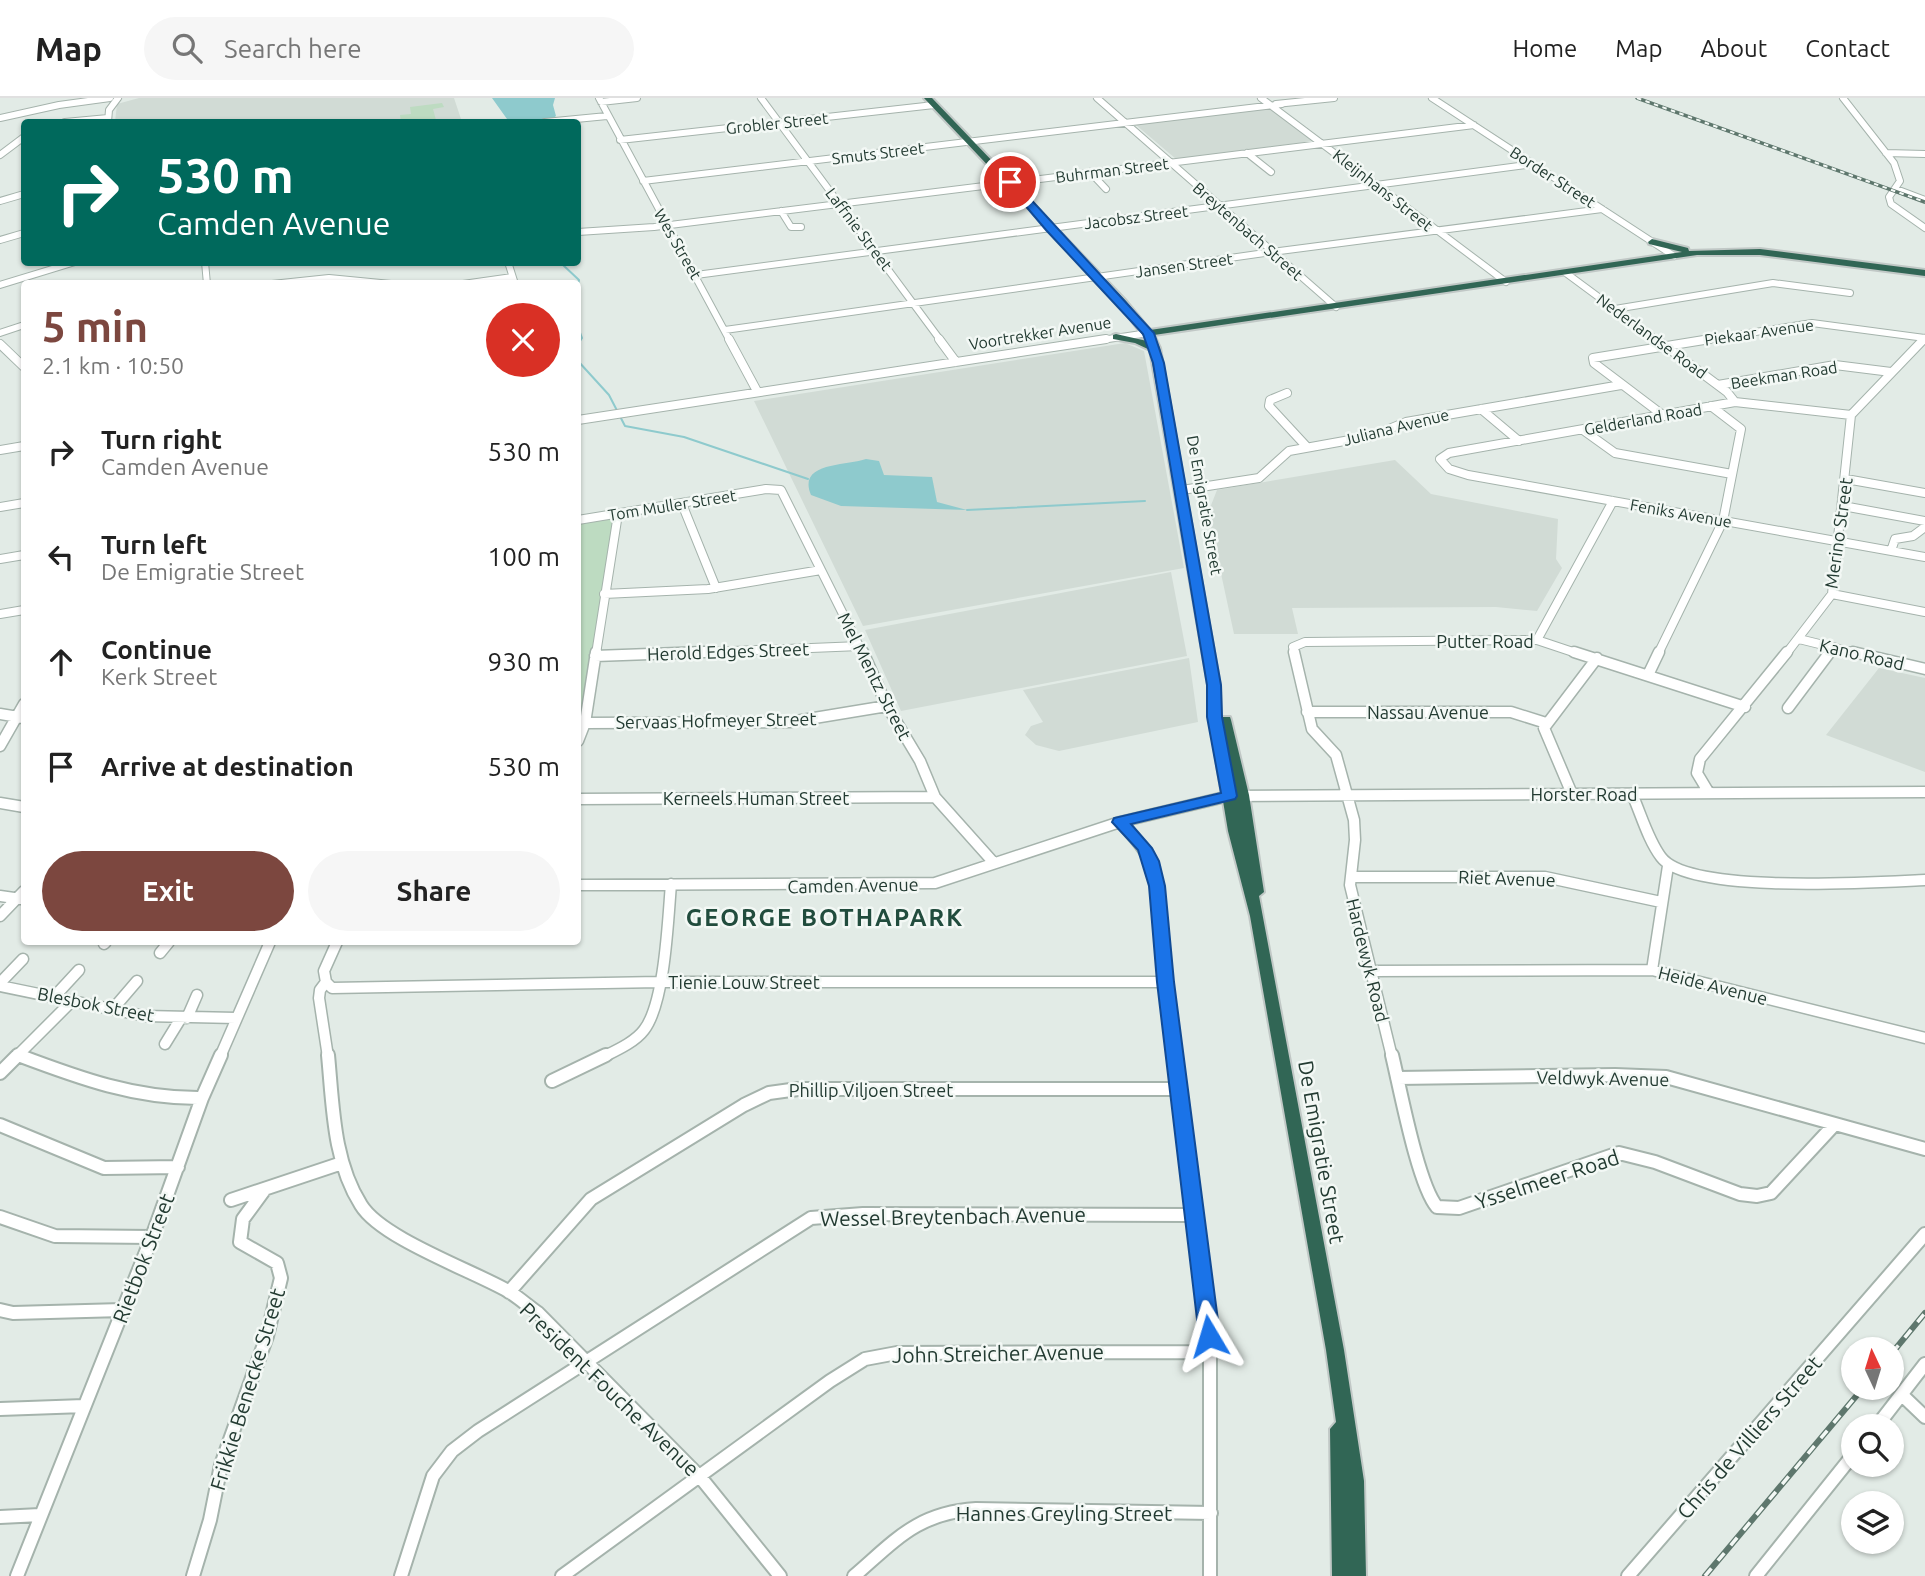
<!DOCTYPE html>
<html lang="en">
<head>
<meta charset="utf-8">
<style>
  body { margin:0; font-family:Ubuntu,sans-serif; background:#f6f6f6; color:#222; height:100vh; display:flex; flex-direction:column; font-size:26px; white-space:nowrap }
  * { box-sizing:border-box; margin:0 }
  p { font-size:23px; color:#767676 }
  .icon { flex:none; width:38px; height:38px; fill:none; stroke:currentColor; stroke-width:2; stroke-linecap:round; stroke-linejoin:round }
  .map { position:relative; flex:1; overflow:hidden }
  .drawer { position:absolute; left:21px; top:182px; width:560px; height:665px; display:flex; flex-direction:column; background:#fff; border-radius:7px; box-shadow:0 2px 5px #0004 }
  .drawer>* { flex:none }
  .hud { position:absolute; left:21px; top:21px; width:560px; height:147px; border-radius:7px; box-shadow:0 2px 5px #0004; background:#00695c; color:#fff; overflow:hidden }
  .needle { width:46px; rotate:356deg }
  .tools { position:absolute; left:1841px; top:1239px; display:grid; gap:14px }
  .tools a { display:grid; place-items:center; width:63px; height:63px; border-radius:50%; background:#fff; box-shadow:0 2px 5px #0004; font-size:35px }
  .pin { position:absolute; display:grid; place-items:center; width:60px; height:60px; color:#fff; margin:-30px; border:4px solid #fff; border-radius:50%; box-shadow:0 2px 7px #0007 }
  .me { position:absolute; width:77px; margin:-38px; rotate:353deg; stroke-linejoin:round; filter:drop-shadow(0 0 5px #0008) }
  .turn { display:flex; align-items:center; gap:24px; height:147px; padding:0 21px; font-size:32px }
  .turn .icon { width:91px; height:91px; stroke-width:2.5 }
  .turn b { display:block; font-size:49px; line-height:60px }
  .round { display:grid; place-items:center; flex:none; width:74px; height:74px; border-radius:37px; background:#f6f6f6 }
  .overview { display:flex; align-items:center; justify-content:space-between; height:119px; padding:0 21px }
  h1 { font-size:42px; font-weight:700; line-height:52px; color:#7c473f }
  .action { display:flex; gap:14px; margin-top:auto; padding:14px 21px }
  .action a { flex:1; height:80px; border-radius:42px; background:#7c473f; color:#fff; font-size:28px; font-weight:700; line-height:80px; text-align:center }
  .action a+a { background:#f6f6f6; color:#222 }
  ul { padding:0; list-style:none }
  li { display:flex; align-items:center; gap:21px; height:105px; padding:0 21px }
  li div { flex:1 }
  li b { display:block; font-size:26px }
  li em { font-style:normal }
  header { display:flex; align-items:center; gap:42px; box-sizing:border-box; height:98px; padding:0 35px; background:#fff; border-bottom:2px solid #e0e0e0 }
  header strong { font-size:33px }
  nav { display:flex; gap:38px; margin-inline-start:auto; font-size:24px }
  .search { width:490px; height:63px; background:#f6f6f6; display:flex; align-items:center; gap:18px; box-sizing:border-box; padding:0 24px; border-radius:38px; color:#767676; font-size:26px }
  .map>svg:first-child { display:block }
  .built { fill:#d1dbd5 }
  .green { fill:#bddbc1 }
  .water { fill:#8ecacd }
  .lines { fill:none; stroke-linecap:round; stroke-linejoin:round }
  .stream { stroke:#8ecacd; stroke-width:2 }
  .minor-far3-casing { stroke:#a5b3ac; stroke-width:8 }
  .minor-far2-casing { stroke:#a5b3ac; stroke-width:10 }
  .minor-far1-casing { stroke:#a5b3ac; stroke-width:13 }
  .minor-casing { stroke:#a5b3ac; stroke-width:16 }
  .highway-casing { stroke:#c1c8c6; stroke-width:4 }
  .minor-far3 { stroke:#fff; stroke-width:6 }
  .minor-far2 { stroke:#fff; stroke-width:8 }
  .minor-far1 { stroke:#fff; stroke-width:10 }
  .minor { stroke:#fff; stroke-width:12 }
  .highway { fill:#316655; fill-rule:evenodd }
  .rail-far1-casing { stroke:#5e776d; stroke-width:3.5 }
  .rail-casing { stroke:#5e776d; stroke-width:6 }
  .rail-far1 { stroke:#f3f8f5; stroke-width:2; stroke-dasharray:4.5; stroke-linecap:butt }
  .rail { stroke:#f3f8f5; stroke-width:3.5; stroke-dasharray:10; stroke-linecap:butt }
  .route { fill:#1a73e8; stroke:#114b97; stroke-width:2 }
  .labels { text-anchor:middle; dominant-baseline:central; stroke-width:5; stroke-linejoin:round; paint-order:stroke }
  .far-street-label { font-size:16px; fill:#233b32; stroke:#f3f8f5 }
  .street-label { font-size:18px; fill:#233b32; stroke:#f3f8f5 }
  .near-street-label { font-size:21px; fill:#233b32; stroke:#f3f8f5 }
  .district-label { font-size:24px; font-weight:bold; letter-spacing:2px; fill:#214c3d; stroke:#f3f8f5 }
</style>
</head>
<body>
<header>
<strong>Map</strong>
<div class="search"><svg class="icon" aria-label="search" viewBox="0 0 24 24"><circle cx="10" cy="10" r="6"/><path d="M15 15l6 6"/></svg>Search here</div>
<nav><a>Home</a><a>Map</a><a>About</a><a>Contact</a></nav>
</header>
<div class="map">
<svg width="1925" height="1478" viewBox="0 0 1925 1478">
  <rect width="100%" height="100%" fill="#e2ebe6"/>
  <path class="built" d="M139,0H454L462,24H115L117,6Z
    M1270,10L1314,43L1176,61L1136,27Z
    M1125,245L1144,253L1184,470L863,528L754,303Z
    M1395,362L1431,396L1558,421L1556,461L1562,470L1537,513L1496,509L1292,510L1298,536H1234L1208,415L1217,392Z
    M1171,474L1187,558L901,613L865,532Z
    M1189,560L1198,624L1059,653L1036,647L1025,637L1031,628L1043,624L1023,592Z
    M1879,570L1925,580V674L1826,637Z"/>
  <path class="green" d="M442,5L444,9L433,11L436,22L401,24L400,17L411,16L410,9Z
    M611,421L613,422L582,623L578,633V425Z"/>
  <path class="water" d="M492,0H555L553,7L556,18L552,21L519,24L507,21Z
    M866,361L879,363L884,377L932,379L937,404L967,412L841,408L811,397C797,364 846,368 866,361Z"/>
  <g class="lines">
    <path class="stream" d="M564,164L563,167L579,182L578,187
      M578,229L582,240L578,246
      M578,263L609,297L625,328L684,339L808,381
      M967,412L1145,403"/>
    <defs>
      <path id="minor-far3" d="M599,0L730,243
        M761,0L941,243
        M1097,0L1336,209
        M1261,0L1506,184
        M1432,0L1674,158
        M1843,0L1894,65L1900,83L1889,99L1891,106L1925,130
        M601,4L637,0
        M1276,6L1334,0
        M0,20L59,7L110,0
        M65,24L108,20
        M108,24L109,12L118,0
        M545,24L607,18
        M620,42L934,7
        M1247,55L1271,74
        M1886,55L1925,56
        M0,57L24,39
        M1090,74L1106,91
        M643,83L1282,6
        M1896,91L1925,102
        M0,103L24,96
        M781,113L791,129H801
        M578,134L654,129L1474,27
        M0,142L24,135
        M205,164L207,186
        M508,164L515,186
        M1566,175L1658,243
        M696,177L1534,66
        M272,186L329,180L391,186
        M463,186L512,179
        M0,187L75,164
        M1615,211L1773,185L1850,195
        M725,232L1272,154L1602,111
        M0,235L24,227
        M1095,243L1148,235
        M1699,243L1812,225L1925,240
        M1922,243L1925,240"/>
      <path id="minor-far2" d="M729,241L757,293
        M939,241L956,264
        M1656,241L1727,294L1735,304
        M0,246L24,269
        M1718,287L1835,267L1891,274
        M1287,295L1270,302L1269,308L1306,348
        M1481,311L1519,343
        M1851,317L1735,304L1449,355L1440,361L1449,371L1468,377L1925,459
        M1664,318L1594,265L1593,260L1710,241
        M578,322L1106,241
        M1583,332L1615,355L1732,376
        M0,352L24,348
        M1846,381L1925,395
        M1182,392L1259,380L1289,353L1372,338L1406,324L1621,287
        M682,406L716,490
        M1843,408L1925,423
        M0,409L24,405
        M578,422L766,391L781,392L863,556
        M1891,453L1895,441L1913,438L1925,429
        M0,461L24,457
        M604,496L708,491L821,472
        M1832,496L1925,514
        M0,516L24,512
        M1799,541L1860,556
        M1537,542L1613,403
        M596,556L618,416
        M658,556L860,548
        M1295,556L1293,549L1305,544L1537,542L1579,556
        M1658,556L1723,423L1741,331L1711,308
        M1786,556L1832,496L1851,317L1924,241
        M1829,556L1834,549"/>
      <path id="minor-far1" d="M863,554L887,608L920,663L935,699L994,765
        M1294,554L1312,631L1336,657L1354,722L1355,742L1350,787L1392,959
        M1574,554L1745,609
        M1853,554L1925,571
        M595,558L705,554
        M1648,577L1659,554
        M1788,610L1830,554
        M1307,614H1511L1546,625
        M0,616L24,620
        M585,625L790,624L887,608
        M578,643L585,625L596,554
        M0,648L24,606
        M1709,695L1697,675L1700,661L1787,554
        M1572,696L1544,630L1597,560
        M1632,696C1641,716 1648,742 1661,759C1689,797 1878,784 1925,782
        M578,701L935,699
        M0,705L24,709
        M1120,724C1141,747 1150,757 1157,788L1174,959
        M1351,779H1545L1661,804
        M578,787L935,785L1120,724L1229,698L1925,694
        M0,798L21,801
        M0,818L24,793
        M104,846L106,844
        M160,855L169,844
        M1652,872L1668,768
        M1371,873L1652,872L1925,940
        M326,884L332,890L659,884H1165
        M0,885L23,861
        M0,888L145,918L236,920
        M55,898L79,872
        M113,911L137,883
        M187,920L197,897
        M165,946L181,920
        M18,957L23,959
        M16,959L72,903
        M220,959L270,844
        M328,959L319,900L320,892L326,884L324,873L337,844
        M603,959C617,952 635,944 644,932C665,905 668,821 671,786"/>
      <path id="minor" d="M18,957C79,980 136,1001 202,1000
        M328,957C333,1008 333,1063 361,1107C381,1140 471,1172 508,1193C518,1199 528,1208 538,1215L701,1380L780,1478
        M1174,957L1210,1254V1478
        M1392,957C1400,990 1418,1087 1437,1109L1459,1110L1619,1055L1655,1064L1740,1096L1757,1098L1771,1095L1834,1027
        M0,975L18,957
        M1397,980L1615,977L1666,979L1925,1051
        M552,983L606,957
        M0,1027L104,1070L178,1069
        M231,1102L342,1065
        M0,1119L55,1138L152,1139
        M509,1194L591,1101L744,1007L769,995L798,991H1179
        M0,1212L13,1215L122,1212
        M1902,1297L1925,1319
        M0,1311L84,1308
        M1877,1328L1925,1266
        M0,1419L40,1417
        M17,1478L152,1139L202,1000L221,957
        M193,1478L210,1422L221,1367L267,1238L281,1180L277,1165L240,1144L243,1121L265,1091
        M401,1478L433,1378L452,1353L478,1333L811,1120L863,1116L1192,1117
        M562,1478L830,1283L865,1261L897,1255L1210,1254
        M854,1478C896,1442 917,1415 976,1411L1211,1415
        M1628,1478L1925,1136
        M1756,1478L1853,1357"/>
      <path id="highway" d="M924,0H932L1126,203L1150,232L1682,154L1649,146L1648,144L1652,141L1688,150L1689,153L1760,151L1925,172V178L1760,157H1697L1154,237L1160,250L1220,587L1221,619H1230L1231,622L1249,697L1264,794L1259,798L1344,1252L1364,1383L1366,1478H1332L1330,1331L1336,1324L1326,1252L1250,818L1228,733L1209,619L1208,587L1150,252L1135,245L1113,241V237L1116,236L1147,243L1120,207Z"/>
    </defs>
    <use href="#minor-far3" class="minor-far3-casing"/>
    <use href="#minor-far2" class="minor-far2-casing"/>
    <use href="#minor-far1" class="minor-far1-casing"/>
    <use href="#minor" class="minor-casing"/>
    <use href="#highway" class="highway-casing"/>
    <use href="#minor-far3" class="minor-far3"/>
    <use href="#minor-far2" class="minor-far2"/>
    <use href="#minor-far1" class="minor-far1"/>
    <use href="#minor" class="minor"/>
    <use href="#highway" class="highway"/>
    <defs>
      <path id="rail-far1" d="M1637,0L1925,104"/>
      <path id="rail" d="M1892,1255L1925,1215
        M1705,1478L1863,1290"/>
    </defs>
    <use href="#rail-far1" class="rail-far1-casing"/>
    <use href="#rail" class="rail-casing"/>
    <use href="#rail-far1" class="rail-far1"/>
    <use href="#rail" class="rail"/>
  </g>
  <path class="route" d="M1007,82H1013L1154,235L1164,265L1221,587L1222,619L1237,698L1235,701L1131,726L1152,750L1159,763L1165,788L1174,884L1220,1238L1216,1245L1209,1247L1202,1245L1199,1238L1157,884L1149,788L1138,752L1112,724L1114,720L1221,695L1207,619V587L1153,265L1143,236L1046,132L1007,86Z"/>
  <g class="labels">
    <g class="far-street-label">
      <text transform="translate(777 25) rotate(-6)">Grobler Street</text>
      <text transform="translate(878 55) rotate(-7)">Smuts Street</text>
      <text transform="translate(1112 72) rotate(-7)">Buhrman Street</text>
      <text transform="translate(1553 79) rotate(33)">Border Street</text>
      <text transform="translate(1383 92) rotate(38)">Kleijnhans Street</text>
      <text transform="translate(1136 119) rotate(-7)">Jacobsz Street</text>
      <text transform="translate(859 131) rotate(53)">Laffnie Street</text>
      <text transform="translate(1248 133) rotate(41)">Breytenbach Street</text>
      <text transform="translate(678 146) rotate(60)">Wes Street</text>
      <text transform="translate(1184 167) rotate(-8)">Jansen Street</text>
      <text transform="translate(1759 234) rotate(-8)">Piekaar Avenue</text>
      <text transform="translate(1040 235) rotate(-9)">Voortrekker Avenue</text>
      <text transform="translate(1652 238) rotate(36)">Nederlandse Road</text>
      <text transform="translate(1784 277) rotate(-9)">Beekman Road</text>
      <text transform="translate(1643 321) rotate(-10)">Gelderland Road</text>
      <text transform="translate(1396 329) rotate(-14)">Juliana Avenue</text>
      <text transform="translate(672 407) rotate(-9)">Tom Muller Street</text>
      <text transform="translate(1205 407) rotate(80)">De Emigratie Street</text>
      <text transform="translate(1681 415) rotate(10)">Feniks Avenue</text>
    </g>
    <g class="street-label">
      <text transform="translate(1838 435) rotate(-82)">Merino Street</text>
      <text x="1485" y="543">Putter Road</text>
      <text transform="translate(728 553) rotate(-2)">Herold Edges Street</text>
      <text transform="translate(1862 556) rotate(13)">Kano Road</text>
      <text transform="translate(875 578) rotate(63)">Mel Mentz Street</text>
      <text x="1428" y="614">Nassau Avenue</text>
      <text transform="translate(716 622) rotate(-1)">Servaas Hofmeyer Street</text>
      <text x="1584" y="696">Horster Road</text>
      <text x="756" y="700">Kerneels Human Street</text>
      <text transform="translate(1507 780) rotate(2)">Riet Avenue</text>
      <text transform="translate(853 787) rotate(-1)">Camden Avenue</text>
      <text transform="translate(1368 862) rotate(76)">Hardewyk Road</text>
      <text x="744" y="884">Tienie Louw Street</text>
      <text transform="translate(1713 887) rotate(14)">Heide Avenue</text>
      <text transform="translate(96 906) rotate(11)">Blesbok Street</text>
      <text transform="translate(1603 980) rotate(1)">Veldwyk Avenue</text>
      <text x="871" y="992">Phillip Viljoen Street</text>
    </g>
    <g class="near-street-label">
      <text transform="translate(1322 1054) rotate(80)">De Emigratie Street</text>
      <text transform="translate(1547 1081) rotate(-18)">Ysselmeer Road</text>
      <text transform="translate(953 1118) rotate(-1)">Wessel Breytenbach Avenue</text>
      <text transform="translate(143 1160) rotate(-69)">Rietbok Street</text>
      <text transform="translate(998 1255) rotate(-1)">John Streicher Avenue</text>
      <text transform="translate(247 1291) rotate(-73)">Frikkie Benecke Street</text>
      <text transform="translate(610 1291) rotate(44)">President Fouche Avenue</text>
      <text transform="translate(1749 1339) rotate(-49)">Chris de Villiers Street</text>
      <text x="1064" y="1415">Hannes Greyling Street</text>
    </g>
    <g class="district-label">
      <text x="825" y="819">GEORGE BOTHAPARK</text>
    </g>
  </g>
</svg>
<div class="tools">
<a><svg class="needle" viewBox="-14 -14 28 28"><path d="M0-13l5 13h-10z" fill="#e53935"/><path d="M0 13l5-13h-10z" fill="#767676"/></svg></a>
<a><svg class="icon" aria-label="search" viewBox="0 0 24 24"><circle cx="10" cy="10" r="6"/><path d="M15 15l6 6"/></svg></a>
<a><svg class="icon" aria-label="layers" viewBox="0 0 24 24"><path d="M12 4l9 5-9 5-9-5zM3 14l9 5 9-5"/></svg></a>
</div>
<div class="pin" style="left:1010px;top:84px;background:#d93025"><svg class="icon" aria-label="arrive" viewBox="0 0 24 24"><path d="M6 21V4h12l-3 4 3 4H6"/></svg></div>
<svg class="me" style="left:1209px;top:1238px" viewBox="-20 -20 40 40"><path d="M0-17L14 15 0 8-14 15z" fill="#1a73e8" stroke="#fff" stroke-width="4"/></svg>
<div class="hud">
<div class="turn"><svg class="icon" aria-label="right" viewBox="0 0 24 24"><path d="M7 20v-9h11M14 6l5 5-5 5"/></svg><div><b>530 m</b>Camden Avenue</div></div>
</div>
<section class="drawer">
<div class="overview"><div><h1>5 min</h1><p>2.1 km · 10:50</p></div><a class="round" style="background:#d93025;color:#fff"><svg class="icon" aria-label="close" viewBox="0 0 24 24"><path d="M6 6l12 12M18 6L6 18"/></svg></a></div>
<ul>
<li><svg class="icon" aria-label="right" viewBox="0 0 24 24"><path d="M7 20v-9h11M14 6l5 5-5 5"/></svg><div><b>Turn right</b><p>Camden Avenue</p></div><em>530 m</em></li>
<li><svg class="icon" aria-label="left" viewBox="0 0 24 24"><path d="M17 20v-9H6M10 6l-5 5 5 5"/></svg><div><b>Turn left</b><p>De Emigratie Street</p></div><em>100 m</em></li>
<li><svg class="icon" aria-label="ahead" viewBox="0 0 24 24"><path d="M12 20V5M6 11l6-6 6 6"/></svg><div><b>Continue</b><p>Kerk Street</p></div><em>930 m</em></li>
<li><svg class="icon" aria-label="arrive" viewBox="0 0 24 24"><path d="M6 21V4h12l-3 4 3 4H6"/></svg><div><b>Arrive at destination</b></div><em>530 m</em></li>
</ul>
<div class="action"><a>Exit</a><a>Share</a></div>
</section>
</div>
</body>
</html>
